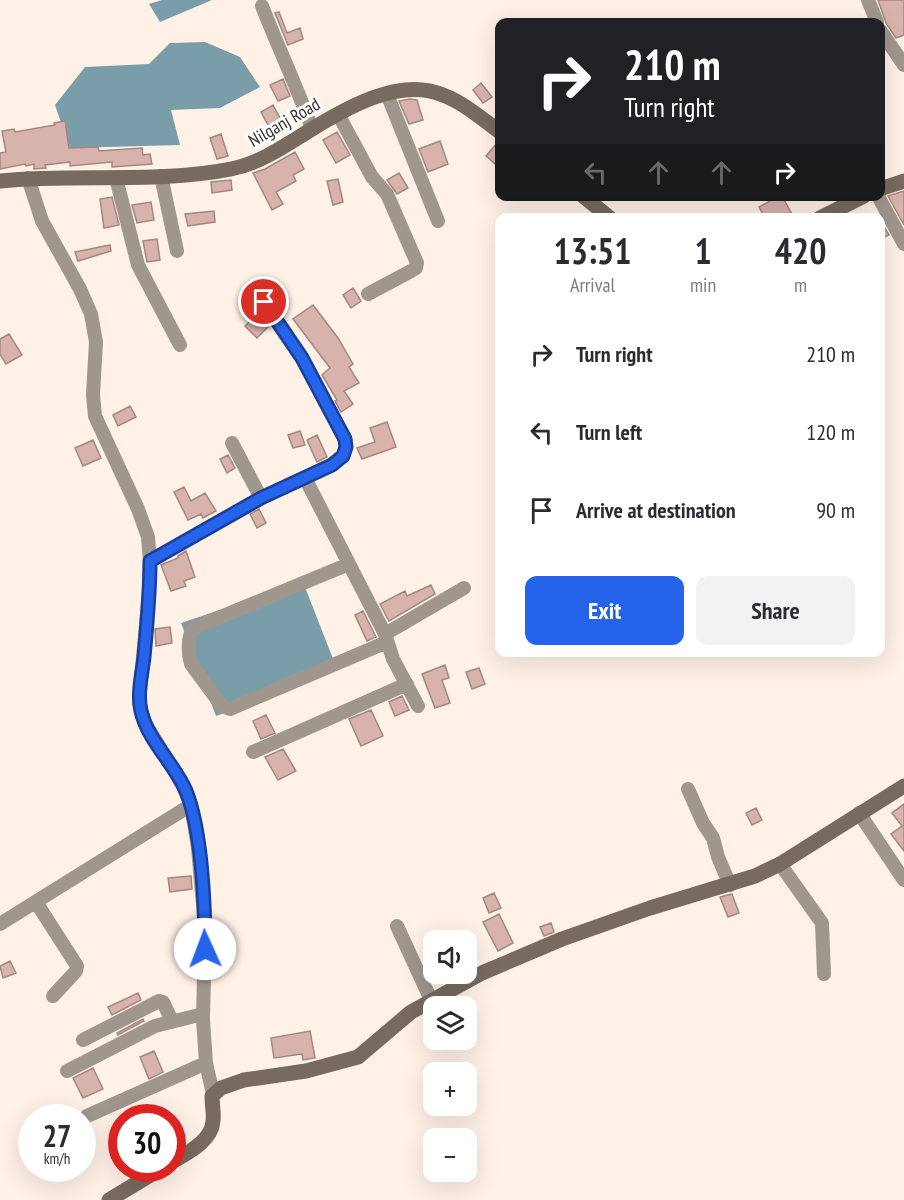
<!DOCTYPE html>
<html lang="en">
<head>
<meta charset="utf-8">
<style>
  body { margin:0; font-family:"PT Sans Narrow",sans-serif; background:#f2f2f3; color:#2b2b33; height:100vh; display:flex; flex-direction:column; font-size:22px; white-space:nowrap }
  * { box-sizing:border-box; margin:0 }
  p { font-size:20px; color:#7c7c81 }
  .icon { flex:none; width:33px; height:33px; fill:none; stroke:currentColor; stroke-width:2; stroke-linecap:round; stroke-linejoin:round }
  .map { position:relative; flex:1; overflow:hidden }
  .panel { position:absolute; left:495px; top:213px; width:390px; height:444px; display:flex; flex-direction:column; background:#fff; border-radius:12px; box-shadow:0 6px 24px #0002 }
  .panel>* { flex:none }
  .banner { position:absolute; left:495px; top:18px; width:390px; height:183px; border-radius:12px; box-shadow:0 6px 24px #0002; background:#202124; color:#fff; overflow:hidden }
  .fabs { position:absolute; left:423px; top:930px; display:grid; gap:12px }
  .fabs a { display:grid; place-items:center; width:54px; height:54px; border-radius:12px; background:#fff; box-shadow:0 6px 24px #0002; font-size:30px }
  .speed { position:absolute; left:18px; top:1104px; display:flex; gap:12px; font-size:30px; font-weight:700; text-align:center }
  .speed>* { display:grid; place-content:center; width:78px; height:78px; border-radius:50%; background:#fff; box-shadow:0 6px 24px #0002; line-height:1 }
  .speed small { font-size:15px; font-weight:400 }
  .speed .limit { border:9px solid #d22; background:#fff; color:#111 }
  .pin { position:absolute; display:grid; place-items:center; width:51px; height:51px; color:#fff; margin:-26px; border:3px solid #fff; border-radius:50%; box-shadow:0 2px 6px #0007 }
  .me { position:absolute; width:66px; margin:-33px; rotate:358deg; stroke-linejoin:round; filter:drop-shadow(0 0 4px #0008) }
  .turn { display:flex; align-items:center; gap:21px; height:126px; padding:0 30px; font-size:27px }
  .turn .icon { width:78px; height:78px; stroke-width:2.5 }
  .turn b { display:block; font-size:42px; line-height:51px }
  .lanes { display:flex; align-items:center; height:57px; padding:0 30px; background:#0003; justify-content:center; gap:30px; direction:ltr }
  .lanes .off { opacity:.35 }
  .eta { display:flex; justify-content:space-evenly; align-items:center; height:102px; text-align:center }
  .eta b { font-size:36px; font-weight:700; line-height:42px }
  .action { display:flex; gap:12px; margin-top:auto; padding:12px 30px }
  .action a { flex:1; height:69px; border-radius:12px; background:#2563eb; color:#fff; font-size:24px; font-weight:700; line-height:69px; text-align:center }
  .action a+a { background:#f2f2f3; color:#2b2b33 }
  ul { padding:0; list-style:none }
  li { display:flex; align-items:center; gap:18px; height:78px; padding:0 30px }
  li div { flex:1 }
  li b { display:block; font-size:22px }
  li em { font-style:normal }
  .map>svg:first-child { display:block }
  .water { fill:#799ea9 }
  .building { fill:#d8b3ac; stroke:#a38782; stroke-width:1.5 }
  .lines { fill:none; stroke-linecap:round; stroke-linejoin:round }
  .street { stroke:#9f978e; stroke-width:14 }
  .secondary { stroke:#766b5e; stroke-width:15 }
  .route-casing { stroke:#184099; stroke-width:15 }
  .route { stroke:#2563eb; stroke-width:10 }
  .labels { text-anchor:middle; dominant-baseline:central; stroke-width:6; stroke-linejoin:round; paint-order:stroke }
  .street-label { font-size:18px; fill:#362e27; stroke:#fff }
</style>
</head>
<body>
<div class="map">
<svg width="904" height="1200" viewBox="0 0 904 1200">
  <rect width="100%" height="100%" fill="#fff1e6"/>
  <path class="water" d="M162,0H212L160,22L149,4Z
    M205,42L240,57L260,87L220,108L171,110L180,145L70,148L55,105L85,67L149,64L170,43Z
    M303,582L337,669L216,716L181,623Z"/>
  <path class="building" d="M878,0H904V35L896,38L886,23Z
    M279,12L287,33L300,28L303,39L288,45L275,13Z
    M283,79L290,96L278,101L270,85Z
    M481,83L492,97L483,103L473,90Z
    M410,99L417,100L423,120L409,124L399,101Z
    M273,105L286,129L274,136L261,112Z
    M65,121L69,148L98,147L99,151L142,148L143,155L150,154L152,164L112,167V162L70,166V162L45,165L46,168L34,169V164L26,166L25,164L0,169V153L6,152L2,131L14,129L15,132L55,125L54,123Z
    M337,132L350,155L336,163L323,140Z
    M221,134L228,156L217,159L210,138Z
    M440,141L448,164L428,172L419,149Z
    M498,142H500V168L486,156Z
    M295,152L304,169L293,175L296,181L276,192L283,204L272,210L253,173L265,169Z
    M399,173L408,188L397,194L387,180Z
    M338,179L343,202L333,205L327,181Z
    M231,180L232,190L212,193L211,182Z
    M904,191V225L888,196Z
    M779,196H782L794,218H765L759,207Z
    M112,197L119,225L104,228L100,199Z
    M151,202L154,220L137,223L132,205Z
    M214,211L215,222L188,226L185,214Z
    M880,220L889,235L880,239Z
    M157,239L160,260L147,262L143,241Z
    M110,245L111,251L78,261L75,252Z
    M353,288L361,301L351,308L343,295Z
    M313,305L338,338L353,364L349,367L359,383L344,391L353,404L341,412L335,401L337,400L322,375L330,368L293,319Z
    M260,312L269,326L257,338L245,326Z
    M9,334L22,355L6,364L0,354V339Z
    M130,406L136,417L118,426L113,415Z
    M387,422L396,447L362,459L357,448L375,442L370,428Z
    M300,431L305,445L293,448L288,435Z
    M317,435L327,457L317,462L307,440Z
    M93,440L101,458L83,466L75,448Z
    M228,455L235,468L227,473L220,459Z
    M184,487L191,501L205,493L216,511L203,518L201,514L188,520L174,492Z
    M259,509L266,523L257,528L250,514Z
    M186,551L195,577L184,581L186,586L171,591L161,565L178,558V556Z
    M431,585L435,594L389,621L380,604L405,591L407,596Z
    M363,611L376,637L367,641L355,615Z
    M170,627L172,643L156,646L155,629Z
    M445,665L449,678L442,680L450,703L435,708L422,674Z
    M479,668L485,684L472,689L466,672Z
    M402,696L409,710L395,716L389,702Z
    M371,710L383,736L361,746L349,719Z
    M266,715L275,733L261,739L253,721Z
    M283,749L296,771L278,780L265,757Z
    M904,804V851L891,834L902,826L892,813Z
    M756,808L762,820L752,825L746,813Z
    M191,876L192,889L170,892L168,878Z
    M494,893L501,908L489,913L483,898Z
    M732,894L739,913L728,917L720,897Z
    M499,914L513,943L498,951L483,922Z
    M551,923L554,932L544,936L540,927Z
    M10,961L16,973L3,978L0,966Z
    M138,993L141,1000L112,1015L108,1007Z
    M143,1019L144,1021L118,1035L117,1033Z
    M310,1031L315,1058L303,1060L302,1054L274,1058L271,1038Z
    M154,1051L163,1072L149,1079L140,1057Z
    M93,1068L103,1089L83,1098L73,1078Z"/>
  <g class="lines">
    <path class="street" d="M868,0L877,22
      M262,6C278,47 297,87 312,129
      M880,30L904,65
      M387,94L438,221
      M338,114L372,177L387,194L417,263L416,268L411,271L368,294
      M161,176L177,251
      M28,178L42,221L80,289L91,314L96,342L93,395L95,416L138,509L148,537L150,561L149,591L139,702L145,723L181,782L191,805L198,848L205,929L203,1020L206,1063L213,1094
      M116,178L138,265L180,345
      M878,196L904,244
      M232,443L261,498
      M305,478L385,634L393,659L418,706
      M150,561L261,498L331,465L343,456L346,447L345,439L302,358L264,302
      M349,564L194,628C187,636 188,654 191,664L222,706L230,709L387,642
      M385,634L464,588
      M253,752L407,684
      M688,789L703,823L713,838L718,857L730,885
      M859,813L904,880
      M780,864L822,923L824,974
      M36,902L77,966L76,971L53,996
      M0,924L191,805
      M397,926L431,1000
      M83,1040L159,1001L163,1002L172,1021
      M67,1071L155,1026L203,1014
      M87,1116L206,1063"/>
    <path class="secondary" d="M0,181C77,173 155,184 231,169C261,163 286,145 312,129C348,107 400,77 443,95C464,103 481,118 500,132
      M880,189L904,181
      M583,196L610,218
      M820,218L864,196
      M172,1162C187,1153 212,1141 213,1121C214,1113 212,1105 212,1096L221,1088L244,1080L306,1071L358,1057L411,1012L482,973L562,939L650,908L755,876L780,864L904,786
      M109,1200L162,1168"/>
  </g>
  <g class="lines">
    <defs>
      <path id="route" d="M205,949C205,904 202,831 186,791C174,763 148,741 141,711C137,694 142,674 144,657C147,625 150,593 150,561L261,498L332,465L343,456L346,447L345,439L302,358L264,302"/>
    </defs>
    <use href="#route" class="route-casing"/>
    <use href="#route" class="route"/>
  </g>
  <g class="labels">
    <g class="street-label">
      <text transform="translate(284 122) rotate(-30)">Nilganj Road</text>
    </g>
  </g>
</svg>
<div class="fabs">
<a><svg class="icon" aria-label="sound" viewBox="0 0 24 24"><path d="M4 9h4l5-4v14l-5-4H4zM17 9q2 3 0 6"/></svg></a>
<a><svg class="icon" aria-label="layers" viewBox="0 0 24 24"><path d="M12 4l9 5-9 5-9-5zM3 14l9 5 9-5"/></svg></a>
<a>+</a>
<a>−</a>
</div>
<div class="speed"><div>27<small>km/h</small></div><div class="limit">30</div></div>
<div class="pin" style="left:264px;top:302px;background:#d93025"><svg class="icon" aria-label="arrive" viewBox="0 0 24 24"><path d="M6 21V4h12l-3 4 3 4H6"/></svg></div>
<svg class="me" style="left:205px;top:949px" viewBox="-20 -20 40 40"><circle r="19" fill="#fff"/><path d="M0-13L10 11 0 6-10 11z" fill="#2563eb"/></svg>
<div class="banner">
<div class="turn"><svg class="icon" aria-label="right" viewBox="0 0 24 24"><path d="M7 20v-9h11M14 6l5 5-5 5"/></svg><div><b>210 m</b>Turn right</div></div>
<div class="lanes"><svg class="icon off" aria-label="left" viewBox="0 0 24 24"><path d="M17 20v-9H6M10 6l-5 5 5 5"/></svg><svg class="icon off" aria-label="ahead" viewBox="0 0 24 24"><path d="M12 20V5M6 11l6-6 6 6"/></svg><svg class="icon off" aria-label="ahead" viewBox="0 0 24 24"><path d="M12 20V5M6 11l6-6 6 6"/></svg><svg class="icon" aria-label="right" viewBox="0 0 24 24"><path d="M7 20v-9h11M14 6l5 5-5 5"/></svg></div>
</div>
<section class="panel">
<div class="eta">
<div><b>13:51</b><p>Arrival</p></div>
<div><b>1</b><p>min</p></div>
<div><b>420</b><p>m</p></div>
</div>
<ul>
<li><svg class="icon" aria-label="right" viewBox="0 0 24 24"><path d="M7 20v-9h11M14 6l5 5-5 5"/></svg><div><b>Turn right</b></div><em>210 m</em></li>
<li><svg class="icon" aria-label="left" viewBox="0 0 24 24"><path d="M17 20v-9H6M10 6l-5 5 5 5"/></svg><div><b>Turn left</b></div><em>120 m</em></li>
<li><svg class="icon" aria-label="arrive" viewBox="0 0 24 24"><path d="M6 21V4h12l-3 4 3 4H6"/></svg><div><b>Arrive at destination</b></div><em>90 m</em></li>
</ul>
<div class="action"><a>Exit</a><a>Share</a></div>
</section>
</div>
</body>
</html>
